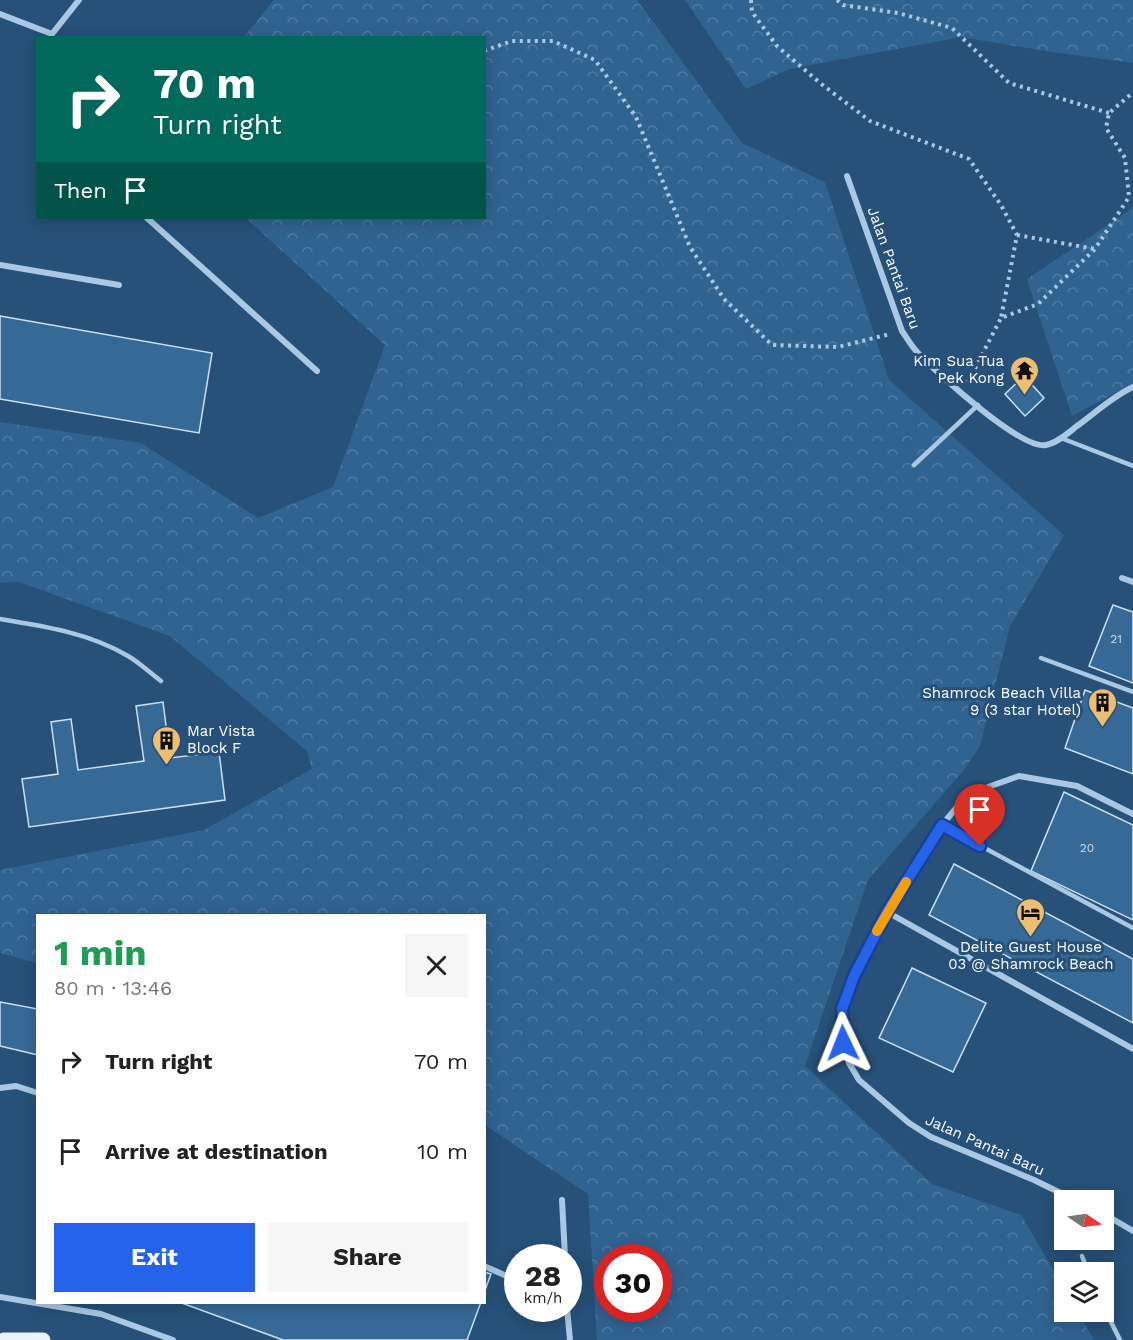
<!DOCTYPE html>
<html lang="en">
<head>
<meta charset="utf-8">
<style>
  body { margin:0; font-family:"Work Sans",sans-serif; background:#f6f6f6; color:#222; height:100vh; display:flex; flex-direction:column; font-size:22px; white-space:nowrap }
  * { box-sizing:border-box; margin:0 }
  p { font-size:20px; color:#767676 }
  .icon { flex:none; width:33px; height:33px; fill:none; stroke:currentColor; stroke-width:2; stroke-linecap:round; stroke-linejoin:round }
  .map { position:relative; flex:1; overflow:hidden }
  .drawer { position:absolute; left:36px; top:914px; width:450px; height:390px; display:flex; flex-direction:column; background:#fff; border-radius:0px; box-shadow:0 3px 15px #0003 }
  .drawer>* { flex:none }
  .hud { position:absolute; left:36px; top:36px; width:450px; height:183px; border-radius:0px; box-shadow:0 3px 15px #0003; background:#00695c; color:#fff; overflow:hidden }
  .needle { width:39px; rotate:103deg }
  .fabs { position:absolute; left:1054px; top:1190px; display:grid; gap:12px }
  .fabs a { display:grid; place-items:center; width:60px; height:60px; border-radius:0px; background:#fff; box-shadow:0 3px 15px #0003; font-size:30px }
  .speed { position:absolute; left:504px; top:1244px; display:flex; gap:12px; font-size:30px; font-weight:700; text-align:center }
  .speed>* { display:grid; place-content:center; width:78px; height:78px; border-radius:50%; background:#fff; box-shadow:0 3px 15px #0003; line-height:1 }
  .speed small { font-size:15px; font-weight:400 }
  .speed .limit { border:9px solid #d22; background:#fff; color:#111 }
  .pin { position:absolute; display:grid; place-items:center; width:51px; height:51px; color:#fff; margin:-62px -26px; border-radius:50% 50% 50% 0; rotate:-45deg; box-shadow:0 0 6px #0007 }
  .pin .icon { rotate:45deg }
  .me { position:absolute; width:66px; margin:-33px; rotate:358deg; stroke-linejoin:round; filter:drop-shadow(0 0 4px #0008) }
  .turn { display:flex; align-items:center; gap:21px; height:126px; padding:0 18px; font-size:27px }
  .turn .icon { width:78px; height:78px; stroke-width:2.5 }
  .turn b { display:block; font-size:42px; line-height:51px }
  .then { display:flex; align-items:center; height:57px; padding:0 18px; background:#0003; gap:12px; font-size:22px }
  .round { display:grid; place-items:center; flex:none; width:63px; height:63px; border-radius:0px; background:#f6f6f6 }
  .summary { display:flex; align-items:center; justify-content:space-between; height:102px; padding:0 18px }
  h1 { font-size:36px; font-weight:700; line-height:45px; color:#1e9e55 }
  .action { display:flex; gap:12px; margin-top:auto; padding:12px 18px }
  .action a { flex:1; height:69px; border-radius:0px; background:#2563eb; color:#fff; font-size:24px; font-weight:700; line-height:69px; text-align:center }
  .action a+a { background:#f6f6f6; color:#222 }
  ul { padding:0; list-style:none }
  li { display:flex; align-items:center; gap:18px; height:90px; padding:0 18px }
  li div { flex:1 }
  li b { display:block; font-size:22px }
  li em { font-style:normal }
  .map>svg:first-child { display:block }
  .forest { fill:url(#forest-crowns); fill-rule:evenodd }
  .building { fill:#376996; stroke:#cce1f3; stroke-width:1.5 }
  .lines { fill:none; stroke-linecap:round; stroke-linejoin:round }
  .path { stroke:#aac8e3; stroke-width:4; stroke-dasharray:3 4.5; stroke-linecap:butt }
  .lane { stroke:#aac8e3; stroke-width:4.5 }
  .street { stroke:#aac8e3; stroke-width:6 }
  .primary { stroke:#e9f2fc; stroke-width:15 }
  .route-casing { stroke:#184099; stroke-width:15 }
  .route { stroke:#2563eb; stroke-width:10 }
  .slow { stroke:#f59e0b; stroke-width:10 }
  .labels { text-anchor:middle; dominant-baseline:central; stroke-width:6; stroke-linejoin:round; paint-order:stroke }
  .number-label { font-size:12px; fill:#cddae5 }
  .street-label { font-size:15px; fill:#fff; stroke:#275179 }
  .poi-label { font-size:15px; fill:#fff; stroke:#275179; text-anchor:end }
</style>
</head>
<body>
<div class="map">
<svg width="1133" height="1340" viewBox="0 0 1133 1340">
  <defs>
    <pattern id="forest-crowns" width="20" height="18" patternUnits="userSpaceOnUse" patternTransform="scale(1.5)"><rect width="20" height="18" fill="#316390"/><path d="M2 6a3 3 0 1 1 6 0M12 15a3 3 0 1 1 6 0" fill="none" stroke="#507aa1"/></pattern>
  </defs>
  <rect width="100%" height="100%" fill="#275179"/>
  <path class="forest" d="M274,0H637L742,143L825,182L889,380L1064,535L1010,626L980,746L963,771L868,880L805,1066L932,1184L1021,1215L1065,1290V1311H1077L1094,1340H597L588,1194L485,1125L484,915H38L37,963L0,953V870L204,830L312,769L307,751L170,636L19,582L0,583V422L141,443L258,518L333,487L385,345L246,218H484V38L244,37ZM608,1257H658V1308H608Z
    M685,0H1133V63L1052,52L961,37L789,69L746,89Z
    M1133,208V384L1072,416L1027,279Z"/>
  <path class="building" d="M0,316L212,353L199,433L0,399Z
    M1024,376L1044,398L1025,416L1005,394Z
    M1113,605L1133,612V683L1089,666Z
    M1085,690L1133,708V774L1065,748Z
    M163,702L170,758L219,752L225,800L29,827L22,779L58,774L51,722L71,719L78,770L144,761L136,706Z
    M1064,792L1133,825V920L1031,871Z
    M954,864L1133,959V1023L929,915Z
    M912,968L986,1003L953,1072L879,1038Z
    M0,1002L38,1009V1055L0,1046Z
    M484,1272L491,1274L484,1293Z
    M179,1302H481L467,1340H283Z"/>
  <g class="lines">
    <path class="path" d="M751,0L752,12L777,46L820,83L870,121L969,159L1001,205L1017,235L1001,318
      M837,0L843,5L898,13L952,28L1009,83L1109,113
      M484,51L512,41H553L595,60L636,117L690,247L724,299L772,345L838,347L890,334
      M1017,235L1095,249
      M968,382L1001,318L1038,304L1095,249L1129,197L1125,158L1106,128L1109,113L1130,95H1133"/>
    <path class="lane" d="M1061,438L1133,466
      M914,465L978,405
      M0,619C44,626 89,633 128,656C140,663 150,673 161,681
      M1041,658L1133,692
      M942,825L1133,928
      M1082,1256L1088,1272
      M1104,1308L1120,1340"/>
    <path class="street" d="M0,14L52,34L79,0
      M847,176L902,331C907,338 912,347 918,353C937,373 1021,450 1046,445C1057,443 1068,433 1077,426C1095,413 1112,397 1133,387
      M147,218L317,371
      M0,265L119,285
      M1122,578L1133,582
      M887,912L1133,1049
      M0,1088L16,1086L38,1093
      M562,1200L565,1257
      M1075,1200L1034,1180L931,1137L909,1123L859,1080L849,1063L843,1043L842,1009L854,976L887,912L942,825L957,807L988,787L1019,776L1077,786L1133,814
      M1104,1214L1133,1231
      M484,1266L518,1281
      M0,1297L101,1314L173,1340
      M567,1308L570,1340"/>
    <path class="primary" d="M4,1340H43"/>
  </g>
  <g class="lines">
    <defs>
      <path id="route" d="M843,1043L842,1009L854,976L887,912L942,825L980,846"/>
    </defs>
    <use href="#route" class="route-casing"/>
    <use href="#route" class="route"/>
    <path class="slow" d="M877,931L906,882"/>
  </g>
  <defs>
    <symbol id="temple-pin" viewBox="-11 -11 22 30"><path d="M0 17L-7.5 6A9.5 9.5 0 1 1 7.5 6Z" fill="#ebbe70" stroke="#275179"/><path d="M0-6L5-2H3V0L6.5 2.5H4V6H1.5V3h-3V6H-4V2.5H-6.5L-3 0V-2H-5Z" fill="#111"/></symbol>
    <symbol id="building-pin" viewBox="-11 -11 22 30"><path d="M0 17L-7.5 6A9.5 9.5 0 1 1 7.5 6Z" fill="#ebbe70" stroke="#275179"/><path d="M-4-6H4V6H1V3H-1V6H-4ZM-2.5-4.3h1.7v1.8h-1.7ZM.8-4.3h1.7v1.8H.8ZM-2.5-1h1.7V.8h-1.7ZM.8-1h1.7V.8H.8Z" fill="#111"/></symbol>
    <symbol id="hotel-pin" viewBox="-11 -11 22 30"><path d="M0 17L-7.5 6A9.5 9.5 0 1 1 7.5 6Z" fill="#ebbe70" stroke="#275179"/><path d="M-6-4.5h1.5V1H6V5H4.5V3h-9V5H-6ZM-4 0a1.8 1.8 0 1 1 3.6 0ZM.5 0V-2.5h3Q6-2.5 6 0Z" fill="#111"/></symbol>
  </defs>
  <g fill-rule="evenodd">
    <use href="#temple-pin" x="1008" y="354" width="33" height="45"/>
    <use href="#building-pin" x="1086" y="686" width="33" height="45"/>
    <use href="#building-pin" x="150" y="724" width="33" height="45"/>
    <use href="#hotel-pin" x="1014" y="896" width="33" height="45"/>
  </g>
  <g class="labels">
    <g class="number-label">
      <text x="1116" y="639">21</text>
      <text x="1087" y="848">20</text>
    </g>
    <g class="street-label">
      <text transform="translate(894 268) rotate(70)">Jalan Pantai Baru</text>
      <text transform="translate(985 1145) rotate(24)">Jalan Pantai Baru</text>
    </g>
    <g class="poi-label">
      <text x="1004" y="361">Kim Sua Tua<tspan x="1004" dy="17">Pek Kong</tspan></text>
      <text x="1081" y="693">Shamrock Beach Villa<tspan x="1081" dy="17">9 (3 star Hotel)</tspan></text>
      <text x="187" y="731" text-anchor="start">Mar Vista<tspan x="187" dy="17">Block F</tspan></text>
      <text x="1031" y="947" text-anchor="middle">Delite Guest House<tspan x="1031" dy="17">03 @ Shamrock Beach</tspan></text>
    </g>
  </g>
</svg>
<div class="fabs">
<a><svg class="needle" viewBox="-14 -14 28 28"><path d="M0-13l5 13h-10z" fill="#e53935"/><path d="M0 13l5-13h-10z" fill="#767676"/></svg></a>
<a><svg class="icon" aria-label="layers" viewBox="0 0 24 24"><path d="M12 4l9 5-9 5-9-5zM3 14l9 5 9-5"/></svg></a>
</div>
<div class="speed"><div>28<small>km/h</small></div><div class="limit">30</div></div>
<div class="pin" style="left:980px;top:846px;background:#d93025"><svg class="icon" aria-label="arrive" viewBox="0 0 24 24"><path d="M6 21V4h12l-3 4 3 4H6"/></svg></div>
<svg class="me" style="left:843px;top:1043px" viewBox="-20 -20 40 40"><path d="M0-17L14 15 0 8-14 15z" fill="#2563eb" stroke="#fff" stroke-width="4"/></svg>
<div class="hud">
<div class="turn"><svg class="icon" aria-label="right" viewBox="0 0 24 24"><path d="M7 20v-9h11M14 6l5 5-5 5"/></svg><div><b>70 m</b>Turn right</div></div>
<div class="then">Then<svg class="icon" aria-label="arrive" viewBox="0 0 24 24"><path d="M6 21V4h12l-3 4 3 4H6"/></svg></div>
</div>
<section class="drawer">
<div class="summary"><div><h1>1 min</h1><p>80 m · 13:46</p></div><a class="round"><svg class="icon" aria-label="close" viewBox="0 0 24 24"><path d="M6 6l12 12M18 6L6 18"/></svg></a></div>
<ul>
<li><svg class="icon" aria-label="right" viewBox="0 0 24 24"><path d="M7 20v-9h11M14 6l5 5-5 5"/></svg><div><b>Turn right</b></div><em>70 m</em></li>
<li><svg class="icon" aria-label="arrive" viewBox="0 0 24 24"><path d="M6 21V4h12l-3 4 3 4H6"/></svg><div><b>Arrive at destination</b></div><em>10 m</em></li>
</ul>
<div class="action"><a>Exit</a><a>Share</a></div>
</section>
</div>
</body>
</html>
